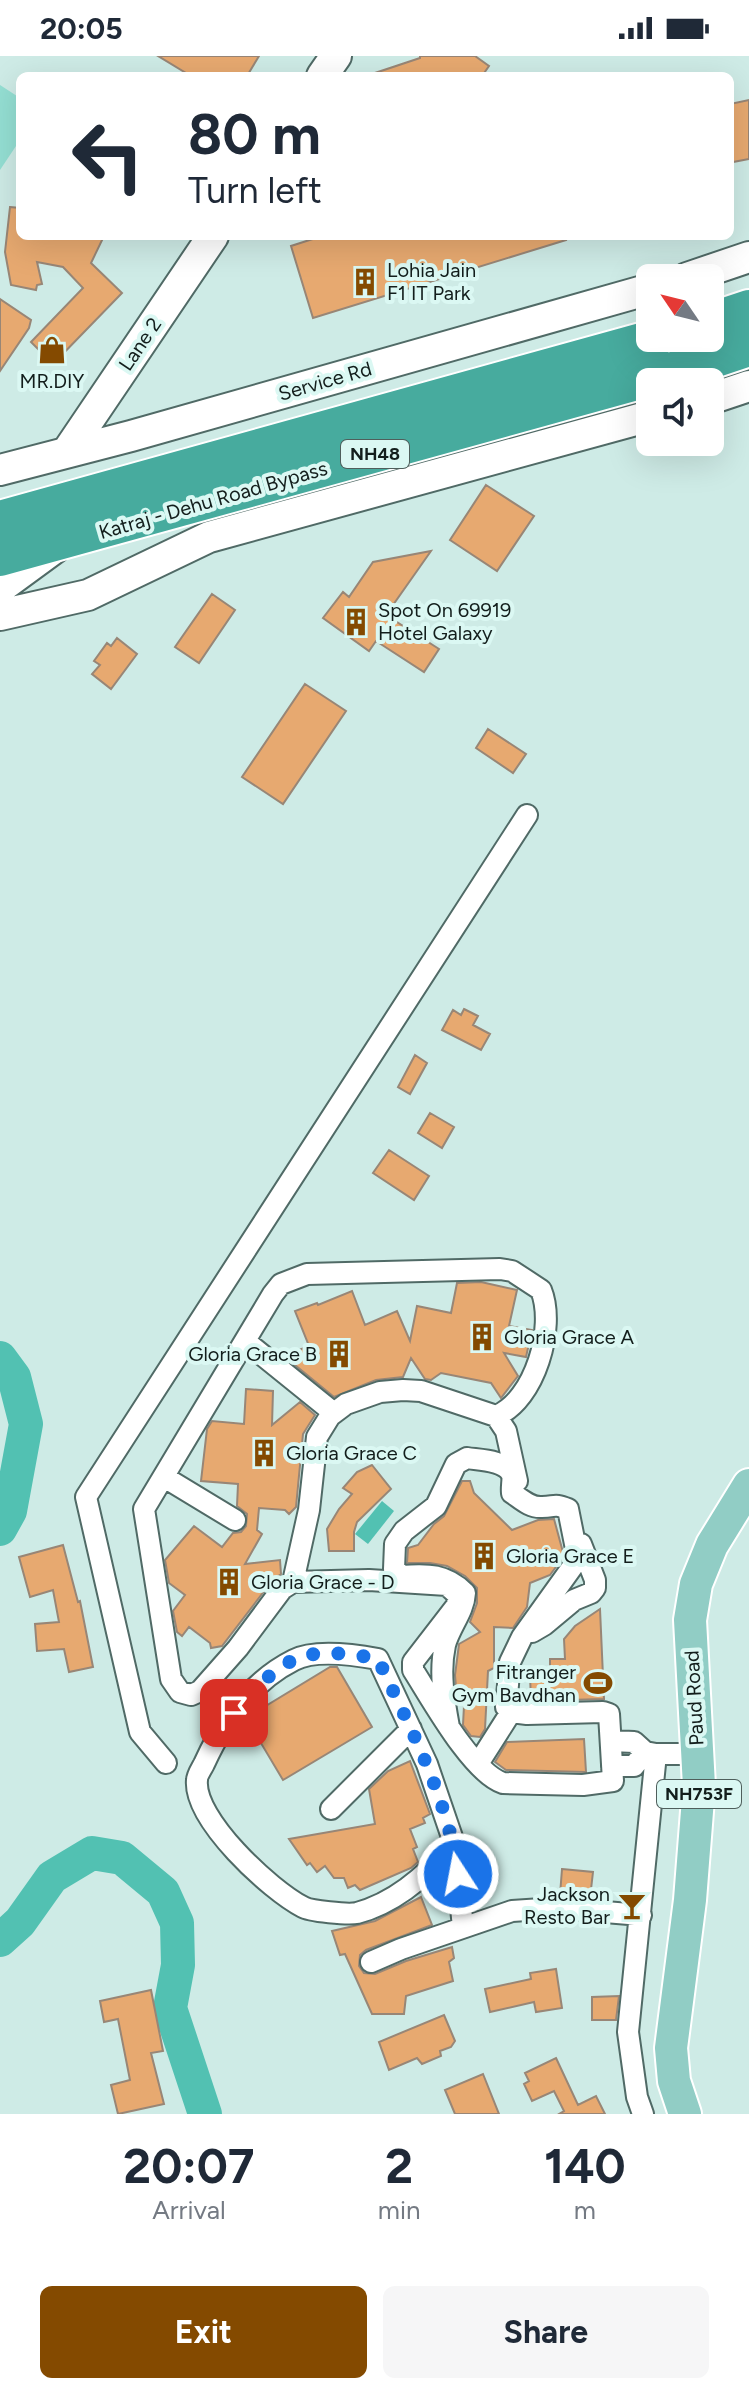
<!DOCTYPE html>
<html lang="en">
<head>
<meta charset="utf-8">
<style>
  body { margin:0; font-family:Figtree,sans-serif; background:#f6f6f7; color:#1f2937; height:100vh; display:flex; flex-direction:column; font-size:30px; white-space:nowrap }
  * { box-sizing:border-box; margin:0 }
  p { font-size:26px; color:#747a83 }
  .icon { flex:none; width:44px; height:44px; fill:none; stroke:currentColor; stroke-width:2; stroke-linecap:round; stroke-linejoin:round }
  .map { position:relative; height:2058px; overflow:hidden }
  .details { display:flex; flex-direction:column; background:#fff; flex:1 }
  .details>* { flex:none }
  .banner { position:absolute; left:16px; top:16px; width:718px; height:168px; border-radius:12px; box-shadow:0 8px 32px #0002; background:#fff; color:#1f2937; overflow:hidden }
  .needle { width:52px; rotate:305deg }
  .tools { position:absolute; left:636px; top:208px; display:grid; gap:16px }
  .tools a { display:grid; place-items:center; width:88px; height:88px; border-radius:12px; background:#fff; box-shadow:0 8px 32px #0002; font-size:40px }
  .pin { position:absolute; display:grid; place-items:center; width:68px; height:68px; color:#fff; margin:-34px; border-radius:16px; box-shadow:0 4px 12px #0006 }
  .me { position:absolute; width:88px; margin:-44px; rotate:349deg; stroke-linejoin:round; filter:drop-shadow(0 0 6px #0008) }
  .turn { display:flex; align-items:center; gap:28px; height:168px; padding:0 40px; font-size:36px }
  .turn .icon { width:104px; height:104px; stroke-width:2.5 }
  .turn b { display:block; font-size:56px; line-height:68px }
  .eta { display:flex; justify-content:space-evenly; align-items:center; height:136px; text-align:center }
  .eta b { font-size:48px; font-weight:700; line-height:56px }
  .primary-button { display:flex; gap:16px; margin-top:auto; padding:16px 40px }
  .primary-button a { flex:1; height:92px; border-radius:12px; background:#844a00; color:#fff; font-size:32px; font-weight:700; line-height:92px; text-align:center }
  .primary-button a+a { background:#f6f6f7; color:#1f2937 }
  .status { display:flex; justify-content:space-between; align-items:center; height:56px; padding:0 40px; background:#fff; direction:ltr }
  .status svg { height:22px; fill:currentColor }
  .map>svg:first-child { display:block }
  .green { fill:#94dfd3 }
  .water { fill:#52c1b2 }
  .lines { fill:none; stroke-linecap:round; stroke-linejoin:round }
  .river { stroke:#52c1b2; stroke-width:34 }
  .building { fill:#e7a970; stroke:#988676; stroke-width:2 }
  .street-casing { stroke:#506a66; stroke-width:24 }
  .secondary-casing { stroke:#506a66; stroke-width:34 }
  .primary-casing { stroke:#fff; stroke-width:36 }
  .highway-casing { stroke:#fff; stroke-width:42 }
  .street { stroke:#fff; stroke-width:20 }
  .secondary { stroke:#fff; stroke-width:30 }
  .primary { stroke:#91cdc5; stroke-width:32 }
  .highway { stroke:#47ab9e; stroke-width:38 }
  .route { stroke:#1a73e8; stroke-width:14; stroke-dasharray:0 25.2 }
  .labels { text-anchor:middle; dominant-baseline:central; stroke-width:8; stroke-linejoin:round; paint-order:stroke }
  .shield { fill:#dbf8f3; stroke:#4f5f5c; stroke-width:2 }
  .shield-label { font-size:18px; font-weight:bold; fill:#131e1c }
  .poi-label { font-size:20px; fill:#131e1c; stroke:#dbf8f3; text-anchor:start }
  .street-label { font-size:20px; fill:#131e1c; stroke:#dbf8f3 }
</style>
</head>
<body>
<div class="status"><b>20:05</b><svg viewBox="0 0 49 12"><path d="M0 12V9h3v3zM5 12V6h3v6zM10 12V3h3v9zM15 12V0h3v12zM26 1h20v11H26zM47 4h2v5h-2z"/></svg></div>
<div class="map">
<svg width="749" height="2058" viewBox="0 0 749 2058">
  <rect width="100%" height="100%" fill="#ceebe6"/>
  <path class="green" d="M0,29L20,42V84L0,114Z"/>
  <path class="water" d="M382,1445L394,1455L368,1488L355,1478Z"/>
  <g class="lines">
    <path class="river" d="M0,1302L14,1321L26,1368L10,1455L0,1473
      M0,1884L20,1866L52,1821L92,1797L122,1802L163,1836L177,1867L178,1909L170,1952L205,2058"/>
  </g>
  <path class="building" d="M158,0H259L247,20H191Z
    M420,0H475L489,10L482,20H376L375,17L420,2Z
    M749,44V103L733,106L730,90V48Z
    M10,151L20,152V180H104L91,207L122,237L53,308L31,286L83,232L63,211L37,206L42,228L37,229L36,234L11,229L5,196Z
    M322,180H565L566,184L313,262L291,190Z
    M0,243L31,264L29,272L0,315Z
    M486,429L534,460L497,515L450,484Z
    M431,495L386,559L439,593L424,616L376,585L369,595L323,562L343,536L349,541L373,506Z
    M212,538L235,554L199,607L175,591Z
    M117,582L137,598L111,633L92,618L100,609L94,605L107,587L111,590Z
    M305,628L346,655L283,748L242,721Z
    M488,673L526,698L513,717L476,692Z
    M464,953L478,960L473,969L490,978L481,994L442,974L453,954L461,959Z
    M415,999L427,1007L410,1038L398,1031Z
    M430,1057L454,1071L442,1092L418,1077Z
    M389,1094L429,1120L414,1144L373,1117Z
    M481,1226L517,1234L509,1270L532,1274L526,1301L504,1297L518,1320L501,1342L491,1327L441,1317L431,1324L425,1323L411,1302L403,1321L376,1324L334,1341L284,1300L309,1290L295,1255L317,1247L318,1249L352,1235L365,1269L397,1255L410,1285L417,1250L451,1257L457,1227Z
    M246,1333L273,1335L272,1369L300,1346L315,1359L303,1378L296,1451L289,1458L285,1454L259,1452L257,1474L262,1478L245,1508L280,1504L281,1518L272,1525L222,1590L211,1592L210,1587L189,1571L182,1580L177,1576L173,1555L185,1539L169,1527L165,1504L194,1470L222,1491L233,1477L241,1476L246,1470L247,1458L237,1450L238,1428L201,1425L207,1373L212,1365L244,1368Z
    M372,1409L391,1433L357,1466L354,1476V1495H329L327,1473L339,1453L352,1438L343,1432L357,1416Z
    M462,1425H470L474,1437L512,1474L538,1464L554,1463L564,1500L550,1519L530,1527L527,1551L513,1572L494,1571V1612L488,1615L485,1673L480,1681L471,1680L463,1669L465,1631H456L455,1619L459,1588L480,1576L470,1566L477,1547V1532L465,1520L447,1510L430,1507H407L408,1492L418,1489L434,1468L444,1460Z
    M63,1489L78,1546L80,1545L93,1611L69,1616L64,1593L37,1595L35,1568L59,1566L53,1534L30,1541L19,1501Z
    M600,1553L604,1643L531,1645L530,1619L550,1618V1603H565L564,1583L575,1570Z
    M330,1611H337L372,1671L283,1724L246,1662Z
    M584,1683L586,1716L506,1714L495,1706L507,1686Z
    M410,1705L430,1758L423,1762L425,1767L410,1773L417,1791L413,1793L418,1806L411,1812L360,1834L355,1829L348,1832L344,1822H334L325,1810L317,1816L310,1807L307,1809L289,1783L375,1768L369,1733L388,1715Z
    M562,1813L593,1816L590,1842L560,1839Z
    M421,1841L432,1869L366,1894L360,1899L359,1910L364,1917L375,1918L406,1905L452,1891L454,1902L449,1906L453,1925L406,1940L404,1958H372L345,1898L340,1899L332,1875L375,1865Z
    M556,1913L562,1952L536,1956L534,1946L490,1956L485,1933L531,1923L530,1917Z
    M151,1934L163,1995L151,1997L164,2048L118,2058L111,2029L130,2024L118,1963L104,1966L100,1945Z
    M619,1940L616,1964H592V1941Z
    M444,1959L455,1985L451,1991L440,1995L441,2000L422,2008L417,2002L389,2014L379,1986Z
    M556,2002L578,2049L596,2040L605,2058H559L564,2055L554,2035L532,2045L524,2028L529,2025L525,2017Z
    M483,2018L499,2058H455L445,2034Z"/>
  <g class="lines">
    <defs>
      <path id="street" d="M245,1285L334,1357
        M164,1421L235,1464
        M293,1526L309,1454L317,1381L330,1360L346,1348L380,1336L403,1334L421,1335L496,1360L506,1375L517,1425
        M532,1576L544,1569L574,1544L591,1537L595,1532V1524L581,1488
        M449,1671C444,1644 439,1616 445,1589C450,1570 464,1556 465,1537C446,1518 428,1518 402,1520L394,1513L395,1488L404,1475L436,1450L456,1408L467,1402C480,1404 504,1404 511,1417C514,1422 511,1430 512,1437C521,1443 530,1452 542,1451C556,1451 553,1447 568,1453L578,1503L522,1581L510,1606L506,1651L511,1656L527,1658L603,1656L609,1658L613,1725L583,1729L503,1727C472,1717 431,1642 413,1614V1606L457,1549L458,1539L447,1529L369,1524L293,1526L282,1533L238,1592L200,1635L191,1639L180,1636L171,1623L144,1453L273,1238L281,1228L307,1218L500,1213L512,1215L541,1234C556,1271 535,1344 496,1360
        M611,1685L634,1686L645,1696L656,1698H697
        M166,1707L140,1676L86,1441L527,759
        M478,1708L511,1656
        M612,1710H634L645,1696
        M331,1753L411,1673
        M454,1787C429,1817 395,1847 357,1857C348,1859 310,1855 303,1851C270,1834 193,1763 197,1724C197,1719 202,1712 204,1708C223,1666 252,1625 294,1604C315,1593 356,1599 378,1603L427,1708L454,1787L463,1871
        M371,1906L401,1893L512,1855L557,1852L641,1859
        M643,2058L637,2041L628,1976L656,1698"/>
      <path id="secondary" d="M322,20L336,0
        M687,222L749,201
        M710,343L749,330
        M67,396L213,180
        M0,414L131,380L650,233
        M0,532L56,491
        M0,559L88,539L209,481L650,360"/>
      <path id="primary" d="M685,2058L674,2025L671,1992L690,1844L699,1730L690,1564L696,1528L712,1489L749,1429"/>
      <path id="highway" d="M710,266L749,253
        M0,464L656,282
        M0,501L698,308L749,291"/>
    </defs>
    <use href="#street" class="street-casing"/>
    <use href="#secondary" class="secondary-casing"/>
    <use href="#primary" class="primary-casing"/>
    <use href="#highway" class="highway-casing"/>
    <use href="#street" class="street"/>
    <use href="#secondary" class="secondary"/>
    <use href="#primary" class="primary"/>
    <use href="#highway" class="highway"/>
  </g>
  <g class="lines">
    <path class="route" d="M234,1657C247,1640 275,1611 296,1603C318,1593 355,1598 378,1603C410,1672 448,1742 458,1818"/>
  </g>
  <defs>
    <symbol id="building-bare" viewBox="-9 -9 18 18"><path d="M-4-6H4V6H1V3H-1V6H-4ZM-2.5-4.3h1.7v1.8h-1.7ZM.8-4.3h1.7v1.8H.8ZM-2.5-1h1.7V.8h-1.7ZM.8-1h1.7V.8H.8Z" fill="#844a00" stroke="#dbf8f3" stroke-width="2.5" paint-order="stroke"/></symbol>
    <symbol id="shop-bare" viewBox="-9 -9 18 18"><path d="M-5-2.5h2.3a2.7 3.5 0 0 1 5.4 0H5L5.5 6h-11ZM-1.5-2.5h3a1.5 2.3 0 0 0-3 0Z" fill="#844a00" stroke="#dbf8f3" stroke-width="2.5" paint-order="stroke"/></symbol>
    <symbol id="stadium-bare" viewBox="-9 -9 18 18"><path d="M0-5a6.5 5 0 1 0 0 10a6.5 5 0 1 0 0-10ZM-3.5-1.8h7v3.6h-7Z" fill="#844a00" stroke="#dbf8f3" stroke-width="2.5" paint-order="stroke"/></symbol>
    <symbol id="bar-bare" viewBox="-9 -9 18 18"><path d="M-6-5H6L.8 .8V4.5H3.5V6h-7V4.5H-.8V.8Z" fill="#844a00" stroke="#dbf8f3" stroke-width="2.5" paint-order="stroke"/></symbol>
  </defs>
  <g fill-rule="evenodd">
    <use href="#building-bare" x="345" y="206" width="40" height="40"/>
    <use href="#shop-bare" x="32" y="274" width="40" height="40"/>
    <use href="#building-bare" x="336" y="546" width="40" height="40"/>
    <use href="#building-bare" x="462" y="1261" width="40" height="40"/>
    <use href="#building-bare" x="319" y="1278" width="40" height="40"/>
    <use href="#building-bare" x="244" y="1377" width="40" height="40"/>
    <use href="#building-bare" x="464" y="1480" width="40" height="40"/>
    <use href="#building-bare" x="209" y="1506" width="40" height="40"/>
    <use href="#stadium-bare" x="578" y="1607" width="40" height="40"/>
    <use href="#bar-bare" x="612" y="1830" width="40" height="40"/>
  </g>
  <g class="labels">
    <g class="shield">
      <rect x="341" y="384" width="68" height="28" rx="6"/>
      <rect x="657" y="1724" width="84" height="28" rx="6"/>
    </g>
    <g class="shield-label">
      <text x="375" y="398">NH48</text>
      <text x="699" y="1738">NH753F</text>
    </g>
    <g class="poi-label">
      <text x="387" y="214">Lohia Jain<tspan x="387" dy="23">F1 IT Park</tspan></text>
      <text x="52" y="325" text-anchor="middle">MR.DIY</text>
      <text x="378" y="554">Spot On 69919<tspan x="378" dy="23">Hotel Galaxy</tspan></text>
      <text x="504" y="1281">Gloria Grace A</text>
      <text x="317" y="1298" text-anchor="end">Gloria Grace B</text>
      <text x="286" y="1397">Gloria Grace C</text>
      <text x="506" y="1500">Gloria Grace E</text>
      <text x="251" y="1526">Gloria Grace - D</text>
      <text x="576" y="1616" text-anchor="end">Fitranger<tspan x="576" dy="23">Gym Bavdhan</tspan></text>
      <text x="610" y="1838" text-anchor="end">Jackson<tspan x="610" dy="23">Resto Bar</tspan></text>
    </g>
    <g class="street-label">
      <text transform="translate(140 288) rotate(-56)">Lane 2</text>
      <text transform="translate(325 325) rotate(-16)">Service Rd</text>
      <text transform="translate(213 444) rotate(-16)">Katraj - Dehu Road Bypass</text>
      <text transform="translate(694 1642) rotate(-93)">Paud Road</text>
    </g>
  </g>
</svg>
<div class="tools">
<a><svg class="needle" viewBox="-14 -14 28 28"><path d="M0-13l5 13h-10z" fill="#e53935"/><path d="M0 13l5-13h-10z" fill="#747a83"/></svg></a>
<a><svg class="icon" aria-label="sound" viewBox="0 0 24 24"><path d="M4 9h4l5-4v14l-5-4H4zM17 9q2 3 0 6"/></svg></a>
</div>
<div class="pin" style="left:234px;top:1657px;background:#d93025"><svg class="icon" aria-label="arrive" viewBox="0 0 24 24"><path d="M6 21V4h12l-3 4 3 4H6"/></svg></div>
<svg class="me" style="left:458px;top:1818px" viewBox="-20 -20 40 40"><circle r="17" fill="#1a73e8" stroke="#fff" stroke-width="3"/><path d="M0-11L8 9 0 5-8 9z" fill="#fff"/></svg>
<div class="banner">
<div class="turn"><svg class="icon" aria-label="left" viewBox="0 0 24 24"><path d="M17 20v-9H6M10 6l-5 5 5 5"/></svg><div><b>80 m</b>Turn left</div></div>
</div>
</div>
<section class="details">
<div class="eta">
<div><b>20:07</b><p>Arrival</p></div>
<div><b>2</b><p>min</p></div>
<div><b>140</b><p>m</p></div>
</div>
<div class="primary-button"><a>Exit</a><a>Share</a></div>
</section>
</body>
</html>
